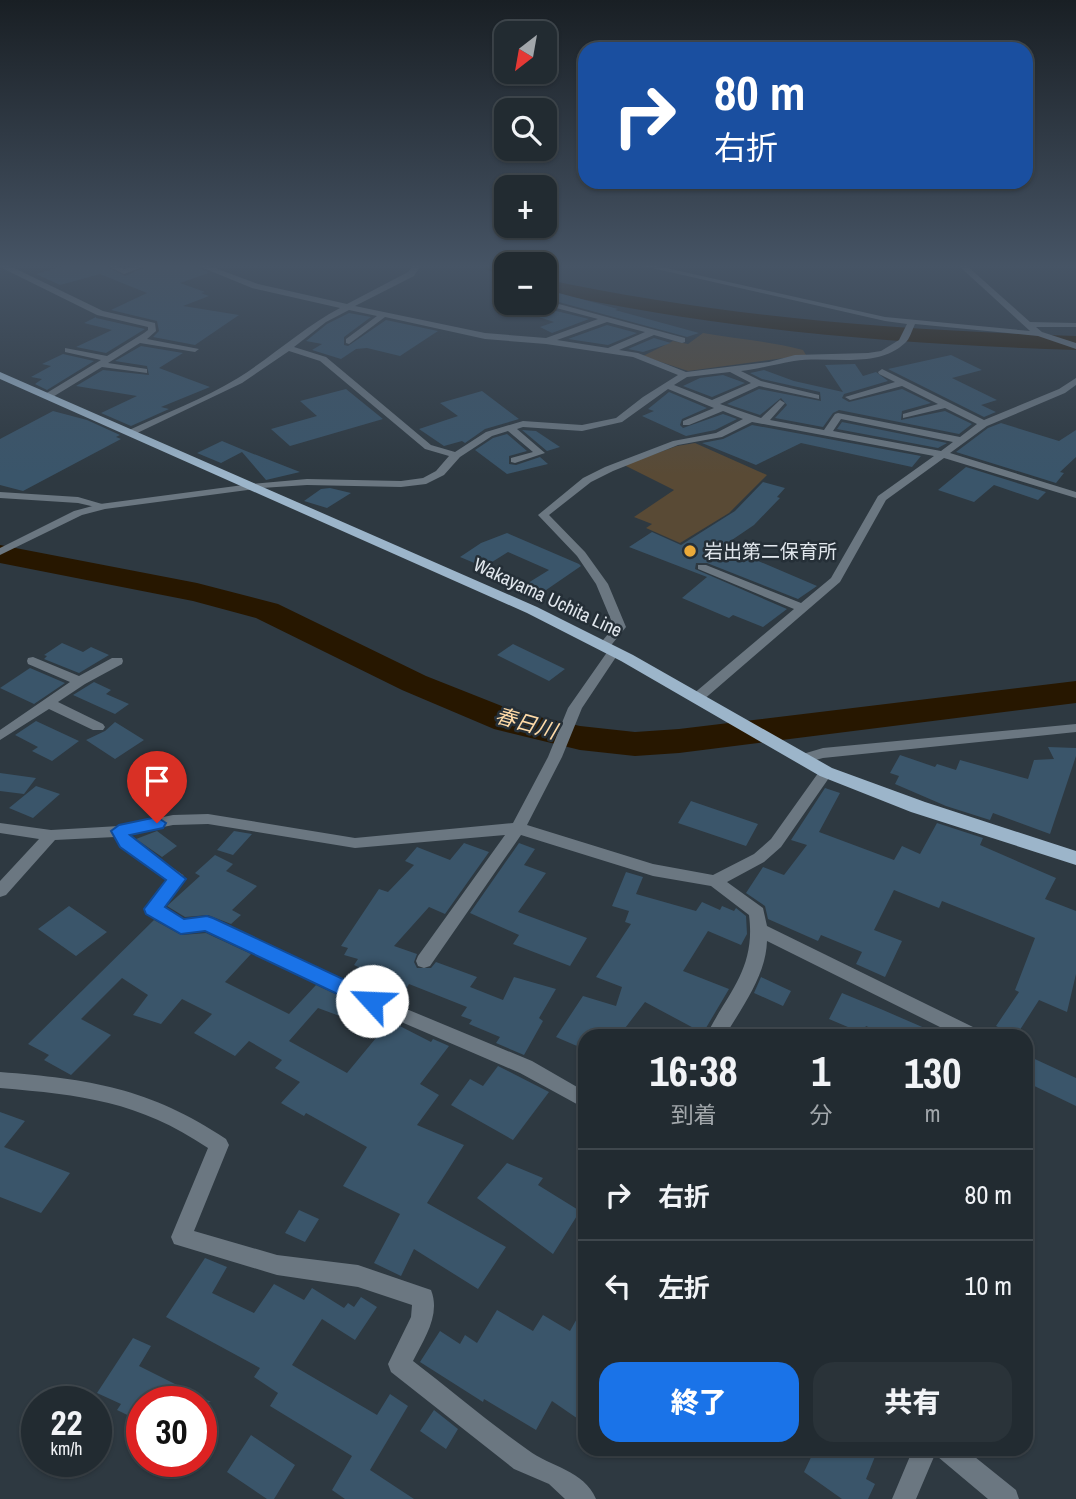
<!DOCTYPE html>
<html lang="ja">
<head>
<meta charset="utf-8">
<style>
  body { margin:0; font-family:"Archivo Narrow","Noto Sans JP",sans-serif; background:#2a3339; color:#f1f3f6; height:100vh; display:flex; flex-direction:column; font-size:26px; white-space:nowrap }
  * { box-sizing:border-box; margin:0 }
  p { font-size:23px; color:#a2a7ab }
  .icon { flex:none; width:38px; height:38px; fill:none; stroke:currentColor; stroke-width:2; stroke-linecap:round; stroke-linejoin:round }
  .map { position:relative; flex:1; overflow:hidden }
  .sheet { position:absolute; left:578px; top:1029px; width:455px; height:427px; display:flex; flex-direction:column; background:#222b31; border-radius:21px; box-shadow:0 2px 5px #0004,0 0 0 2px #3f474d }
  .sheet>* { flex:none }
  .banner { position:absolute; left:578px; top:42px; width:455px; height:147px; border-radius:21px; box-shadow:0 2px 5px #0004,0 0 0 2px #3f474d; background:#1a4fa0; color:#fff; overflow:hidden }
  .needle { width:46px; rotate:211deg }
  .tools { position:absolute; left:494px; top:21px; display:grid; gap:14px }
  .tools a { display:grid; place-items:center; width:63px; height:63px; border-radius:14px; background:#222b31; box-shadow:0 2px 5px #0004,0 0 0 2px #3f474d; font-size:35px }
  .speed { position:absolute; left:21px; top:1386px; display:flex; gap:14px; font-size:35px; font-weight:700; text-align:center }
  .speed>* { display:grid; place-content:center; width:91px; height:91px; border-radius:50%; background:#222b31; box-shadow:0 2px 5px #0004,0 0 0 2px #3f474d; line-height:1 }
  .speed small { font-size:18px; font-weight:400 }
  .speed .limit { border:10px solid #d22; background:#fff; color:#111 }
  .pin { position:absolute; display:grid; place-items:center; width:60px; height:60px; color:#fff; margin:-72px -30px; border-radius:50% 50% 50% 0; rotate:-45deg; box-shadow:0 0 7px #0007 }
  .pin .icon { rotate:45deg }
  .me { position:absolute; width:77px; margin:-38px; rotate:295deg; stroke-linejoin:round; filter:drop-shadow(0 0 5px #0008) }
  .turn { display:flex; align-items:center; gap:24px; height:147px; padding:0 21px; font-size:32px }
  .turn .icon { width:91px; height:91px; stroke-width:2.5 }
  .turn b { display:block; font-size:49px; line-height:60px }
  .eta { display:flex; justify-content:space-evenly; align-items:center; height:119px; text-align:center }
  .eta b { font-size:42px; font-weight:800; line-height:49px }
  .cta { display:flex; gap:14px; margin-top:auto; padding:14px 21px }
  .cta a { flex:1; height:80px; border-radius:21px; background:#1a73e8; color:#fff; font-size:28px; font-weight:800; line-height:80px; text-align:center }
  .cta a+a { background:#2a3339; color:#f1f3f6 }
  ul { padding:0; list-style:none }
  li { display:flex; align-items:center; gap:21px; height:91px; padding:0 21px; border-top:2px solid #3f474d }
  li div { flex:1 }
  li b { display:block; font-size:26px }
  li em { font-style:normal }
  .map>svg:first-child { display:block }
  .green { fill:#594a35 }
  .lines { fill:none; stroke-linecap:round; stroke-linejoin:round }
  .river { fill:#271700; fill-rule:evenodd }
  .building { fill:#3a556a }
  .minor { fill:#6b7781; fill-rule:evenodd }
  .tertiary { fill:#6b7781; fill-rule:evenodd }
  .primary { fill:#9cb5ca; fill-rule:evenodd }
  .route { fill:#1a73e8; stroke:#114b97; stroke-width:2 }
  .poi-dot { fill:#ebaa39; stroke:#252f37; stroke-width:2.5 }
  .labels { text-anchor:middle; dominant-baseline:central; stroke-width:5; stroke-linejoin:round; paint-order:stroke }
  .poi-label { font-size:19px; fill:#e1e7ed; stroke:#252f37; text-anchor:start }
  .street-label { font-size:19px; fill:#e1e7ed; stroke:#252f37 }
  .water-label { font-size:21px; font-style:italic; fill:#fedaa7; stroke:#252f37 }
</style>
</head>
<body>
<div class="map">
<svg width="1076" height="1499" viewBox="0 0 1076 1499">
  <rect width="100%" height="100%" fill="#2e3941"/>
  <path class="green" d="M703,333C737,339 770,341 803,350L806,355L688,371L643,356L673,341L688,344Z
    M695,443L767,475L729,513L680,543L646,528L652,524L634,517L674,490L624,465L677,446Z"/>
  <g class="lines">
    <path class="river" d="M483,265H506V277L485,269Z
      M544,279C720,317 897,330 1076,336V350C896,344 720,330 544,291Z
      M0,545L197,583L278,604L426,676L517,712L580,726L635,732L679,729L1076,681V703L679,753L635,756L580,750L494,729L402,690L256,618L193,601L0,563Z"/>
  </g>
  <path class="building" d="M67,265H103L125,276L150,265H194L209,273L180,283L205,292L201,293L209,296L183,306L239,315L195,345L153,337L159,331L157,321L111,310L147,293L100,274L60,285L36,274Z
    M544,289L618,309L615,310L699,333L687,337L544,298Z
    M544,308L589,319L552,333L540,327L554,322L536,316L544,312Z
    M349,313L371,317L344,337V345L348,346L386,320L438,331L400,356L367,348L356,349L341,359L312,350L322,344L306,341L327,324Z
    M96,317V318L145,329L106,353L76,347L112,330L84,323Z
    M607,325L637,333L608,345L568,339Z
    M654,338L671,343L643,352L628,349Z
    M141,346L183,353L159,368L210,387L161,407L169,409L131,426L101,413L137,396L76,386L103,370L149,375L147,366L115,361Z
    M63,354L94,361L47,390L35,384L42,379L31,377L51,366L42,364Z
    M951,355L982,370L952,378L997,400L981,405L996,412L984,417L888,369Z
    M855,364L863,376L876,372L888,381L844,394L842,398L849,402L902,389L931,403L902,411L901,420L945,411L972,424L959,434L839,410L833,413L823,427L775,418L787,405L781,398L760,415L727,404L759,389L821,401L820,392L762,379L750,373L764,370L794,381L843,392L825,365Z
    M723,375L745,383L712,397L683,386L700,378Z
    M346,389L383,419L290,446L271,429L317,416L300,401Z
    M482,391L519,419L485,429L465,443L462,441L444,446L419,429L458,416L440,403Z
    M669,392L707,408L682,419L680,425L683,428L723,414L737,419L715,430L686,436L642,416L654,411L648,409Z
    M53,411L87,420L120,435L116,437L121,439L23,491L0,485V439Z
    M842,422L947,443L938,448L837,429Z
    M1001,423L1059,441L1076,430V457L1060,472L1064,473L1056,483L956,452L988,428Z
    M752,425L921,456L912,467L801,443L756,465L702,443L723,439Z
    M522,430L536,431L560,447L547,451Z
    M507,434L527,451L509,456V464L516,465L540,457L548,464L507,474L475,450L493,438Z
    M222,441L246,451L300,472L266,480L242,452L221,463L197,453Z
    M966,467L1046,492L1038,500L994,485L974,502L938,490Z
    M763,482L785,488L777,497L780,498L754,525L723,546L817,586L798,599L707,563H696L695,569L787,609L763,627L733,615L729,618L682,598L707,577L629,547L652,532L681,545L735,511Z
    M330,488L351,493L327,508L304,501L321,489Z
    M507,533L579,564L581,566L533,599L515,591L549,570L508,552L484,567L460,557L481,543Z
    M62,643L83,652L91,647L109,655L79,673L44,659L47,656L44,655Z
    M513,644L565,669L549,681L497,655Z
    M30,668L65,683L34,704L0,688Z
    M94,682L111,690L106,694L129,704L115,714L73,695Z
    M36,721L79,741L52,761L32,751L38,747L15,735Z
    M115,722L144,740L115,759L86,740L105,731Z
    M1048,747L1076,748V756L1050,834L993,813L990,820L946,806L895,784L899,776L890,773L900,755L935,767L937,764L956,770L960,760L1028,779L1034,760L1054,759Z
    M0,773L36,778L24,794L0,791Z
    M36,786L60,794L33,818L9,808Z
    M825,788L840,793L819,832L894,860L902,846L920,854L937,823L983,838L980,845L1056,878L1045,899L1076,911V974L1067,1012L1039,1000L1016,1036L996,1026L1019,992L1015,990L1035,938L942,901L939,908L894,890L874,930L902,941L885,977L856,964L862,952L821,935L818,941L768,919L765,906L746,893L763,867L784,875L807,845L791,840Z
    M691,801L758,824L746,846L678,823Z
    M157,831L177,846L162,857L136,839Z
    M234,831L252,834L233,855L217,850Z
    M464,843L489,852L445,914L429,907L394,946L417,954L414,962L417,968H431L436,962L477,977L470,987L503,1000L514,977L556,989L539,1018L543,1021L524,1055L496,1043L500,1037L469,1024L472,1020L461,1016L467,1007L409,984L398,1002L349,980L358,967L354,965L358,959L344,955L348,948L341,946L379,889L388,892L414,865L405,861L417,847L450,860Z
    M519,843L535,849L524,865L546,873L518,912L587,938L570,966L513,944L519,935L470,913Z
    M215,855L233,864L226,871L257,886L232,910L241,915L231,924L208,915L185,917L167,906L200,876L195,873Z
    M626,872L643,877L636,894L696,911L702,902L720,910L722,906L734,911L736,908L746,916L747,934L741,945L708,931L683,971L729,989L703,1033L645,1002L619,1036H584V1049L556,1037L583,996L616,1006L622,987L596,977L631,924L625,922L629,911L612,906Z
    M69,906L107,932L76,956L38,929Z
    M154,920L181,935L206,933L251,954L225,982L289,1014L316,985L388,1019L380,1031L318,1008L289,1041L347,1073L390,1021L431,1042L433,1039L449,1046L420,1084L439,1095L417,1125L464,1145L427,1203L506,1247L478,1289L414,1249L401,1276L374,1263L400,1214L343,1186L367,1147L306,1113L304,1116L281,1103L300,1082L275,1068L282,1060L249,1041L235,1056L194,1033L212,1014L182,999L161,1024L133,1015L148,995L122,978L81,1019L111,1035L71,1075L44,1060L49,1055L28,1044Z
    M761,977L791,991L783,1006L754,993Z
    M842,993L883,1010L943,1036H888L866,1026L862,1033L829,1019Z
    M1026,1055L1076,1078V1106L1026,1082Z
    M498,1066L549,1092L513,1140L451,1105L470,1079L483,1086Z
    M0,1112L25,1121L4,1147L70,1173L41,1213L0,1197Z
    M507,1163L543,1178L538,1185L580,1211L553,1254L477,1198Z
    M299,1210L319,1219L305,1242L285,1233Z
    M205,1258L227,1267L212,1293L254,1313L274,1284L304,1300L312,1288L344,1308L348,1303L354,1307L361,1297L377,1307L355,1340L322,1319L292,1365L377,1415L390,1394L408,1406L370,1470L414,1499H345L332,1490L352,1456L270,1406L278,1393L254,1377L260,1368L166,1317Z
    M584,1306V1423L552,1401L536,1430L484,1399L483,1402L420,1362L440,1331L460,1344L465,1335L477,1343L497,1310L533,1331L543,1315L570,1331Z
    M133,1338L151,1346L139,1366L211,1402H142V1422L117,1410L121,1404L97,1393Z
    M434,1410L458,1429L446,1449L420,1431Z
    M251,1435L295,1465L274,1499H267L227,1472Z
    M815,1449H878L866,1479L875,1484L868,1499H842L804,1472Z"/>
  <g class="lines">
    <path class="minor" d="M0,265H8L103,311L155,323L156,331L147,339L199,349L195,352L140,343L108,363L147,369V373L102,367L51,398H45V394L101,360L65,352V348L107,356L144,333L148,330V327L97,315L0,267Z
      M106,265H116L124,269L137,265H148L124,274Z
      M196,265H207L258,284L347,304L408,272L414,265H421L414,276L355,306L485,333L546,338L598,319L541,304L544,303V300L685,338V342L682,343L654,335L619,350L638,353L686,372L769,362L795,355L868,353L881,351L899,340L907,324L885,321L639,265H653L885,317L1030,331L958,265H966L1030,322L1076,323V327H1036L1042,332L1076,343V349L1038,336L915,324C912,330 910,339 905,343C876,370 829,355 794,361C776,364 759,369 741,371L761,381L819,395V399L759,386L720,404L761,418L780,400L785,403L770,420L824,430L835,414L838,413L960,437L977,424L945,408L903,418V414L938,404L902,386L850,400L845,397L895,382L879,374L878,372L882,369L984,420L1059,389L1076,378V385L1065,393L987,426L950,453L1076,492V498L944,458L886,500L840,582L702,701H692L690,698L692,695L794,609L698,569V565H706L801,603L831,578L878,496L934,456L752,422L722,437L678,445L613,471L591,482L549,515L585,552L608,584L626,627L608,649H600L598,646L614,627L596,584L577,556L538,515L583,478L605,467L673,441L716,433L743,419L723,411L689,425H683V421L714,408L668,389L622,422L582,431L523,427L517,429L545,453L515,463L511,462V458L533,452L508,431L492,436L460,457L444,475L426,484L401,487L307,485L247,489V485L251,484L307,479L401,481L423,478L436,471L449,456L425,449L320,361L289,351L242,383L133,435H127V431C163,414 204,399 238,378C273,356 304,327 340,308L252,288ZM349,310L377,316L346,339V343L349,344L385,317L485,339L546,344L633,357L678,375L643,397L616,418L582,425L523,421L486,432L455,452L431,445L326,357L294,347L326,322ZM607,322L645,332L608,348L557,340ZM730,372L751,383L712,400L674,385L687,377ZM841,419L953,442L941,451L833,431Z
      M503,287H506V292L499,289Z
      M0,492L78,497L109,506L104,509L78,503L0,498Z
      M614,647L620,651L582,708L562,757L527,825L653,864L713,875L754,854L771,839L821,769H831L833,772L831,775L781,847L764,862L727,882L763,908L767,926L975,1028L978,1036H958L767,941C766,976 742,1007 725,1036H706C728,992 756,969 749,915L711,886L653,876L521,835L430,966L424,968L418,966L416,961L418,956L505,835L355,848L208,824L173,825L129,834L131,839L183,875L185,879L183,883L163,907L184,920L207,917L213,919L404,1008L532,1061L584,1091V1108L520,1073L392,1018L206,930L182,933L147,913L145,909L167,880L121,847L115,837L55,840L6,895L0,897V881L39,839L0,833V823L51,830L119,826L173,815L208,814L355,838L513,823L548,757L568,708L610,648Z
      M33,657L79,676L112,658H122L123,661L122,664L85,684L58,702L103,724L105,727L103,730H93L49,709L0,740V730L70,682L28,664L27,661L28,658Z
      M1076,724V732L823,758L801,764L794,759L796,756L823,748Z
      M0,1072C89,1079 150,1088 226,1139L229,1145L194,1231L277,1255L358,1265L431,1290C441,1315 424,1339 413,1361C451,1390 488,1422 528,1450C550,1467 584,1470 596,1499H565L549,1484L514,1469L391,1372L388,1364L411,1317L412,1305L358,1287L277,1275L174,1244L171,1237L208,1148C138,1101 82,1095 0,1088Z
      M913,1449H965L1016,1490L1019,1499H988L938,1457L936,1452L916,1499H892Z"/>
    <path class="tertiary" d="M251,484L255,485V489L105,509L82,515L0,555V548L74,511L100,504Z"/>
    <path class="primary" d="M0,372L537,607L633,655L832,768L925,802L1076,851V865L911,812L820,776L621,661L527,613L0,379Z"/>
  </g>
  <linearGradient id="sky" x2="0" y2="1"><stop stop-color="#191f24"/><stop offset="0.56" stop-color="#465465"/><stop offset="1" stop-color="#465465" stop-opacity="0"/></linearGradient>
  <rect width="1076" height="475" fill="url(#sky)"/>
  <path class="route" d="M157,817L166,823L163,828L130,835L186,879L165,907L184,919L207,916L213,918L379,996L382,1001L379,1007L372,1009L365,1007L205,931L181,934L146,914L144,909L166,880L120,847L111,831L119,825Z"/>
  <circle class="poi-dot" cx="690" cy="551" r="7"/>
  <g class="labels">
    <g class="poi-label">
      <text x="704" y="551">岩出第二保育所</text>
    </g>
    <g class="street-label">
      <text transform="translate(548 597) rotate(25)">Wakayama Uchita Line</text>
    </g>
    <g class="water-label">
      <text transform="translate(526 723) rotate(16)">春日川</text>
    </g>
  </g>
</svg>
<div class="tools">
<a><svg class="needle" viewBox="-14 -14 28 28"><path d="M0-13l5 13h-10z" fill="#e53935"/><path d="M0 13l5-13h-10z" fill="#a2a7ab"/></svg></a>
<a><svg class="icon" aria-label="search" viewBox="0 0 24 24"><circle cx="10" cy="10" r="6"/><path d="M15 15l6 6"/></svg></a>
<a>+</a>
<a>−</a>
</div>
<div class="speed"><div>22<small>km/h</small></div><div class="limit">30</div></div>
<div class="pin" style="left:157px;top:823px;background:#d93025"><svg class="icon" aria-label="arrive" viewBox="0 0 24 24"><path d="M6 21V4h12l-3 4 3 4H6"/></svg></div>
<svg class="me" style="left:372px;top:1001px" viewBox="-20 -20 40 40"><circle r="19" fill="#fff"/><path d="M0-13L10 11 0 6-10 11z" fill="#1a73e8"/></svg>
<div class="banner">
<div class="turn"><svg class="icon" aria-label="right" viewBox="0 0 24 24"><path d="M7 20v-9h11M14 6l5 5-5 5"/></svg><div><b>80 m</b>右折</div></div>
</div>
<section class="sheet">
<div class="eta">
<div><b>16:38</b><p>到着</p></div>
<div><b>1</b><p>分</p></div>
<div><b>130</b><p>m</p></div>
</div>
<ul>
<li><svg class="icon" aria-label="right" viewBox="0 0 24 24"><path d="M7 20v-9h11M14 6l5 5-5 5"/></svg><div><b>右折</b></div><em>80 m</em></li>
<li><svg class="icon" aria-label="left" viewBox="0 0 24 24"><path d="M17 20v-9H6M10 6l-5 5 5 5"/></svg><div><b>左折</b></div><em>10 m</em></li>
</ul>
<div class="cta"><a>終了</a><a>共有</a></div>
</section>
</div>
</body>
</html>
